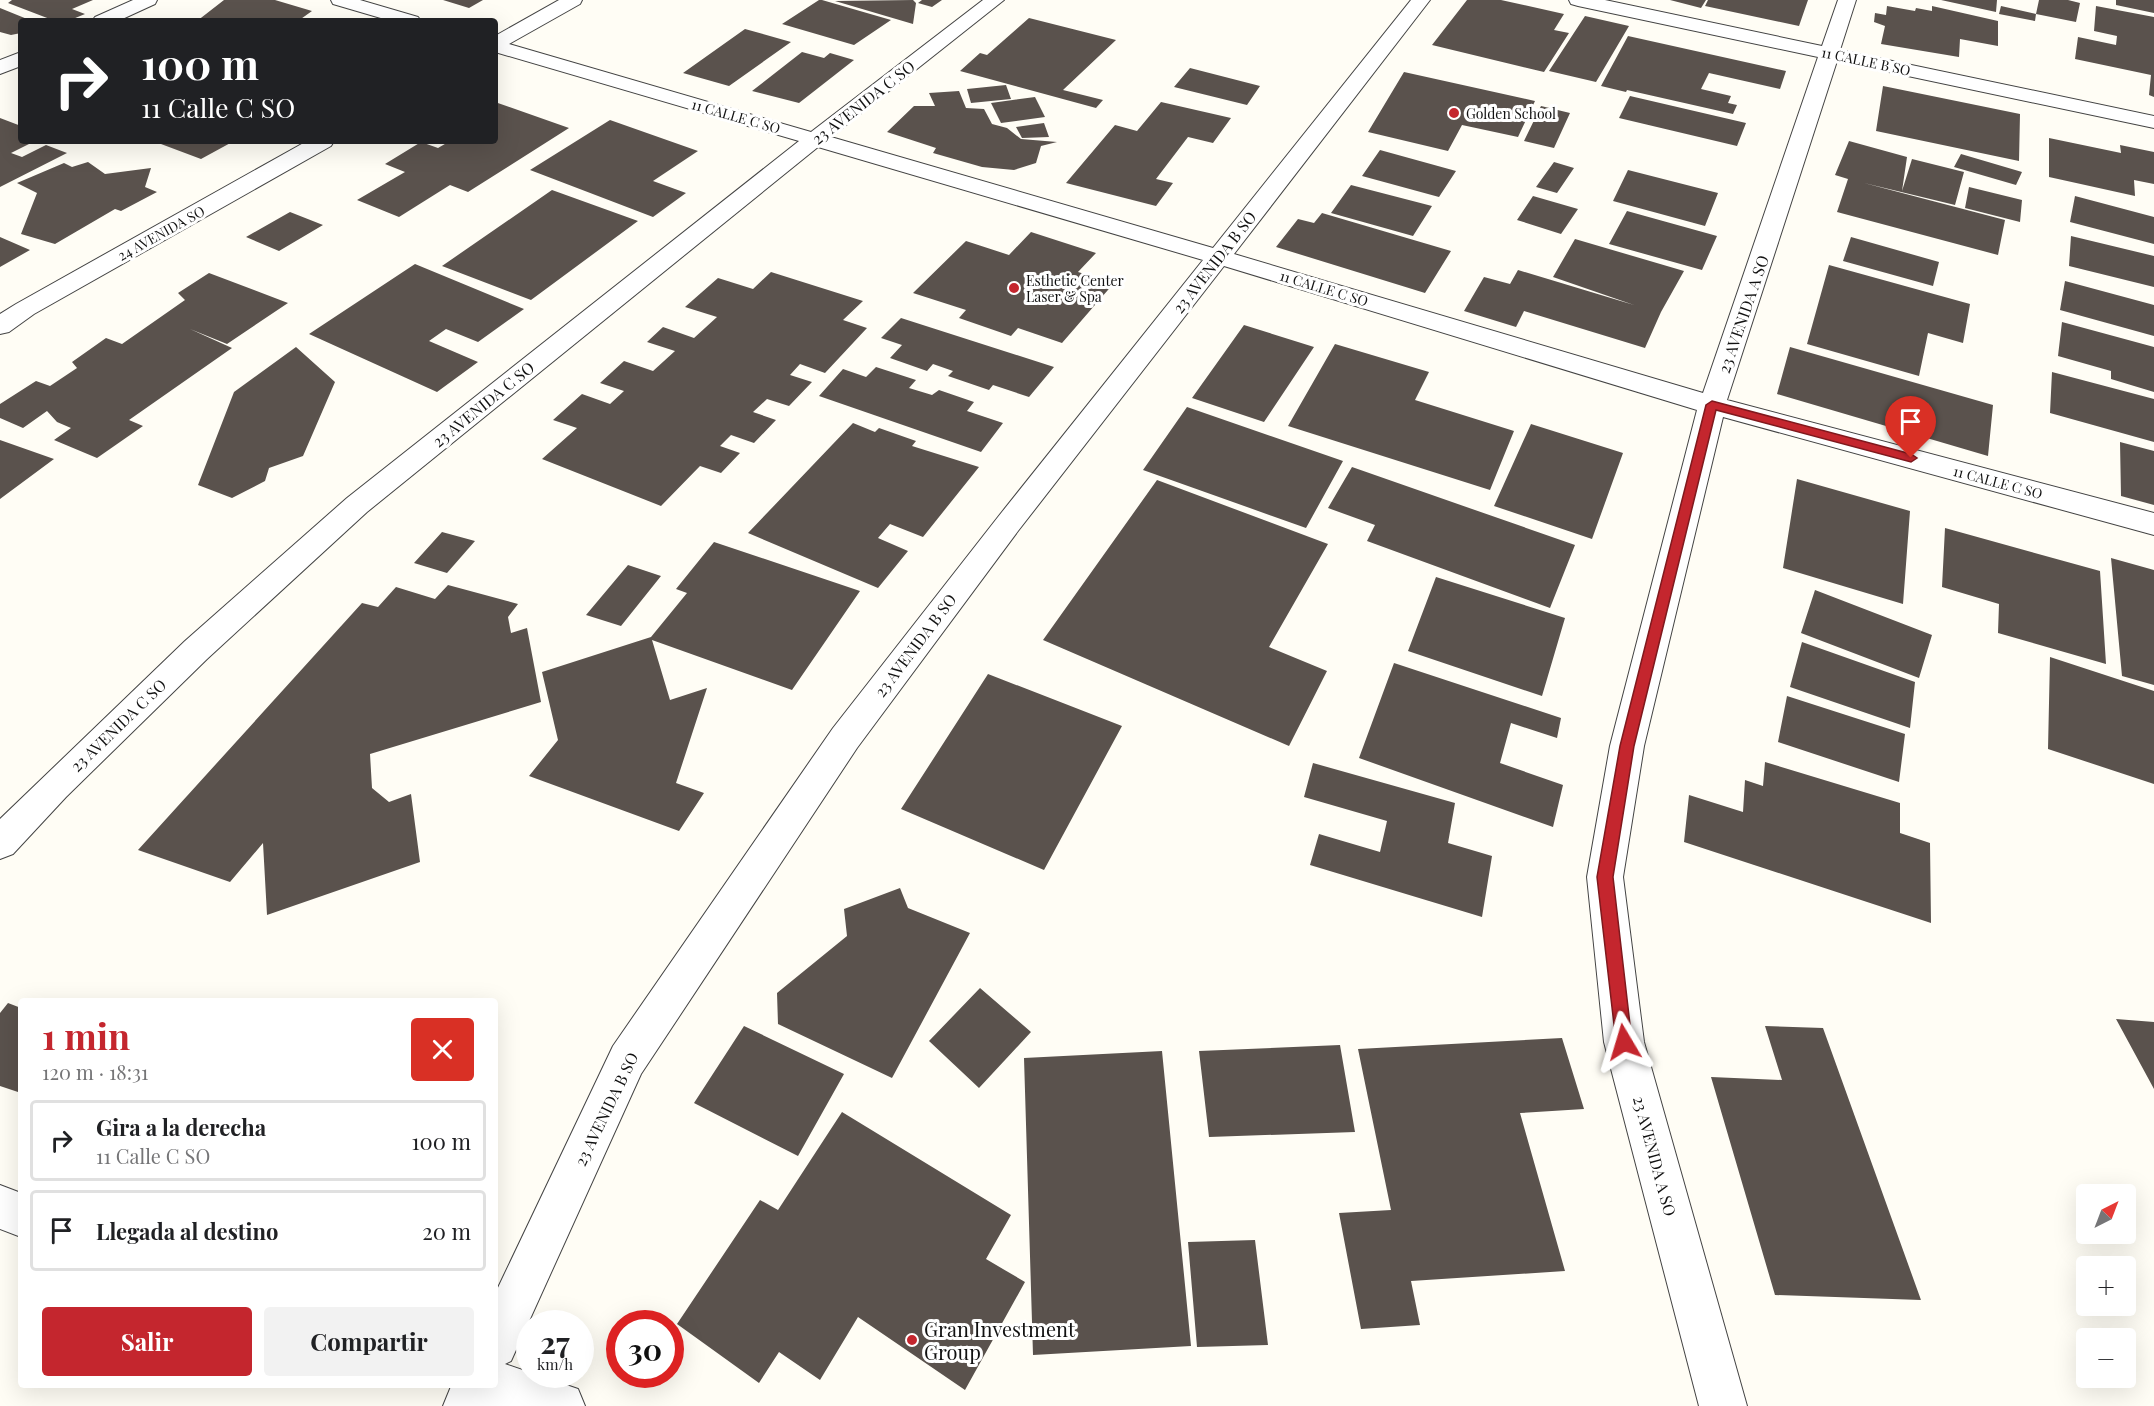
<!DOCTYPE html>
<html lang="es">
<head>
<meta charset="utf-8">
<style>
  body { margin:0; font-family:"Playfair Display",serif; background:#f2f2f2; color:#202124; height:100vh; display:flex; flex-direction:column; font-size:22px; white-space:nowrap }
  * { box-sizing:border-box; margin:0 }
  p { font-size:20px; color:#757577 }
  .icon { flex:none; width:33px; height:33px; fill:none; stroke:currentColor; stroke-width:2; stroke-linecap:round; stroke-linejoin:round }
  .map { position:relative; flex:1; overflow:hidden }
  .drawer { position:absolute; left:18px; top:998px; width:480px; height:390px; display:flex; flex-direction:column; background:#fff; border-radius:6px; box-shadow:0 6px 24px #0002 }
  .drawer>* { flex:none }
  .hud { position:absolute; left:18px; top:18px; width:480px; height:126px; border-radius:6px; box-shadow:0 6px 24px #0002; background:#202124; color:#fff; overflow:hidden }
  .needle { width:39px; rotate:42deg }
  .controls { position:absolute; left:2076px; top:1184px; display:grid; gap:12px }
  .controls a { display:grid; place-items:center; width:60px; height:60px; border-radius:6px; background:#fff; box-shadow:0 6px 24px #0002; font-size:30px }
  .speed { position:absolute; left:516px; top:1310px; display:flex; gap:12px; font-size:30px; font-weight:700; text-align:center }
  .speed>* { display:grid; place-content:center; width:78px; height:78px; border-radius:50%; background:#fff; box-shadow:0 6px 24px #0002; line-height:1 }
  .speed small { font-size:15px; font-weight:400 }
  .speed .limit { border:9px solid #d22; background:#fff; color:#111 }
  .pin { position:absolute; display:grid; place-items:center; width:51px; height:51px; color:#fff; margin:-62px -26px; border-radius:50% 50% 50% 0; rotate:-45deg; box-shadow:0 0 6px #0007 }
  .pin .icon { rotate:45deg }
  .me { position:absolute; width:66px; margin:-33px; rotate:353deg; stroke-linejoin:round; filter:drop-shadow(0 0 4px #0008) }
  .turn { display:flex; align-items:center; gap:21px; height:126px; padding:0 24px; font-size:27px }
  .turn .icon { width:78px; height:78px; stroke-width:2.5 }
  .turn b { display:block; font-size:42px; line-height:51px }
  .round { display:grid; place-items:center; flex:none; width:63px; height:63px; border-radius:6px; background:#f2f2f2 }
  .headline { display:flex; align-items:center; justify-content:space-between; height:102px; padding:0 24px }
  h1 { font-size:36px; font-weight:700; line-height:45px; color:#c4262e }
  .cta { display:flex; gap:12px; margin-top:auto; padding:12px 24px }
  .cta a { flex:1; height:69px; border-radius:6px; background:#c4262e; color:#fff; font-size:24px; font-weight:700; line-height:69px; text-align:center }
  .cta a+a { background:#f2f2f2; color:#202124 }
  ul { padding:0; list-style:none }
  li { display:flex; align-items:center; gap:18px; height:81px; margin:0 12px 9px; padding:0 12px; border:3px solid #e0e0e0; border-radius:6px }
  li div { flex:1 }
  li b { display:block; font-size:22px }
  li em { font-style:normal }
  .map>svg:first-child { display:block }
  .building { fill:#5a524d }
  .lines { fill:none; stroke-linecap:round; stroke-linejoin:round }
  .minor-casing { stroke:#444; stroke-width:2 }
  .minor { fill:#fff; fill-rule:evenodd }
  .route { fill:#c4262e; stroke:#7f191e; stroke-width:1.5 }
  .poi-dot { fill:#c4262e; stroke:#fff; stroke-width:2 }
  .labels { text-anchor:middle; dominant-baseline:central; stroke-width:6; stroke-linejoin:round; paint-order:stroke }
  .far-street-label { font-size:14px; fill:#111; stroke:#fff }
  .far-poi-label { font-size:14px; fill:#111; stroke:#fff; text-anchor:start }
  .street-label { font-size:16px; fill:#111; stroke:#fff }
  .near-poi-label { font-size:20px; fill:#111; stroke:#fff; text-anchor:start }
</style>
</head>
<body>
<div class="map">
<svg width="2154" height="1406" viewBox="0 0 2154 1406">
  <rect width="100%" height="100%" fill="#fffdf5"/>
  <path class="building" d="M12,0H93L72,9L85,14L68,21H55L8,3Z
    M224,0H275L312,11L298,21H197Z
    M443,0H483L469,8Z
    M819,0H822L891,20L854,45L782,24Z
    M913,0L916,3L913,24L835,1Z
    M922,0H942L932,7L918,3Z
    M1467,0H1501L1564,14L1554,30L1569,33L1544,72L1432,45Z
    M1670,0H1706L1701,8Z
    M1708,0H1808L1799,26L1705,6Z
    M1941,0H1997L1996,12Z
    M2039,0H2068L2080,3L2076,22L2036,14Z
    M2116,0H2154V13L2116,5Z
    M1887,6L1915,11L1916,8L1932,11V6L1998,21V46L1960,39L1959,57L1881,44L1885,26L1874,22L1875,13L1886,15Z
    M2001,6L2036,14L2035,21L1999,14Z
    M2096,6L2154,17V97L2149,95L2151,75L2075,59L2078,37L2116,45L2117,36L2094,31Z
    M0,8L32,21H21V33L11,35L0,32Z
    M1585,16L1629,26L1596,82L1549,71Z
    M1029,18L1116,40L1063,90L1103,100L1096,108L960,71L980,53L987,55Z
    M745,29L791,42L729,86L683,73Z
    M1628,36L1786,71L1780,89L1709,73L1701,89L1731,96L1728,103L1737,105L1733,114L1627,90L1626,92L1601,86Z
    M802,52L824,58L830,53L854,60L799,103L752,91Z
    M1190,68L1260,86L1247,105L1174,87Z
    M1404,72L1535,101L1518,137L1462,125L1448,151L1368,132Z
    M1006,85L1011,99L971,103L967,89Z
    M1883,86L2020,114L2019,161L1876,131Z
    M959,91L966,108L984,109L992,124L1007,128L1021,139L1057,142L1041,146L1036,163L1014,170L982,167L933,153L936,148L887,132L914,106H935L929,93Z
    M1630,96L1746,123L1737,146L1619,118Z
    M1035,97L1045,117L1001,123L991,103Z
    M495,102L569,128L468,192L450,185L399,217L357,200L405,172L385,164L421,142L438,148L450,141H495Z
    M1161,102L1231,118L1213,143L1188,137L1156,179L1173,183L1156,206L1066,183L1115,125L1137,131Z
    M1541,106L1570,113L1554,148L1524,141Z
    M0,118L21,126V141H35L11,153L22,157L46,145L67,153L0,187Z
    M610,120L698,151L653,181L686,193L653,217L530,170Z
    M1044,123L1049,137L1022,138L1016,127Z
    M2049,138L2121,153L2120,145L2154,152V184L2134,180L2135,196L2049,177Z
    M153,141H234L201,159Z
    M1849,141L1907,157L1902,191L1912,159L1964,172L1955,205L1864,183L2005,220L1998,255L1837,212L1848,179L1835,175Z
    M1380,150L1456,171L1439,197L1362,176Z
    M1961,154L2022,172L2016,185L1954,167Z
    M88,162L105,174L151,168L145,187L157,192L121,211L115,209L55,244L21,234L37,193L17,183L64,163L72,167Z
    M1554,162L1574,168L1557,193L1536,187Z
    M1628,170L1718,193L1705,226L1613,201Z
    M1351,185L1432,206L1413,236L1331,213Z
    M1969,187L2022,200L2020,222L1965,208Z
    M552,190L638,221L531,300L442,266Z
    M1533,196L1578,209L1561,234L1517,220Z
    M2075,196L2154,217V244L2070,222Z
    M1627,211L1717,236L1702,270L1609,244Z
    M290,212L323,225L279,251L246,237Z
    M1322,213L1451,251L1425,293L1276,247L1298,219L1314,223Z
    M1031,232L1096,253L1078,272L1114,283L1062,343L1018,328L1011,336L959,318L966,310L913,293L966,241L1009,255Z
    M2071,236L2154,256V287L2069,266Z
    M0,237L30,250L0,267Z
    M1851,237L1939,262L1933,286L1843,261Z
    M1575,239L1684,271L1661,312L1645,348L1524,311L1516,327L1464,311L1484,277L1510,284L1518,270L1634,305L1553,277Z
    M415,264L524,309L478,342L446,329L429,341L478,362L437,392L309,334Z
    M1829,265L1970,304L1963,343L1928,333L1919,376L1807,344Z
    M771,272L863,301L843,320L867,328L825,373L800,364L790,375L812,382L789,406L767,399L753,412L776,420L754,443L731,435L720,446L740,453L721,473L700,466L661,506L542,459L577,428L553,420L582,394L610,404L624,391L600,383L624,361L653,371L675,351L647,342L663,327L694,338L717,317L685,307L718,278L753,289Z
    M209,273L288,303L227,344L190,329L232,348L129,420L143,426L97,458L54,440L71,428L57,422L47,411L23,428L0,418V404L36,381L50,386L77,368L72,362L106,338L122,344L185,300L178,293Z
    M2065,281L2154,305V336L2060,310Z
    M901,318L1054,367L1029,397L993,385L989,390L948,376L953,371L933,364L927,371L890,358L902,345L881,338Z
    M2062,322L2154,347V392L2111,379V371L2058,356Z
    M1244,325L1314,347L1264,422L1192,398Z
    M1335,344L1429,372L1415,400L1514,431L1490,490L1288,426Z
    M296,347L335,382L303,456L269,468L265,481L232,498L198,485L234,392Z
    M1790,347L1993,405L1988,456L1777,394Z
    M876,367L916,380L909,388L932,395L939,390L974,402L967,411L1003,423L981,452L819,396L843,369L866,377Z
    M2052,372L2154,399V442L2050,413Z
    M1187,407L1343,461L1306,528L1143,470Z
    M853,423L875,432L879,428L916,441L912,446L979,467L923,537L890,524L878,538L908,551L878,588L748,533Z
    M1531,424L1623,453L1592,539L1494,506Z
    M0,440L54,459L0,499Z
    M2120,442L2154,451V505L2121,496Z
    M1352,467L1575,545L1550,608L1367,541L1375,525L1328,508Z
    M1797,479L1910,511L1903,604L1783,568Z
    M1157,480L1328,544L1269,647L1327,671L1289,746L1043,640Z
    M1945,528L2100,571L2106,664L1998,633L1999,604L1942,587Z
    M442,532L475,541L447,573L414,563Z
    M714,542L860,591L792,690L652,640L670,700L707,688L676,783L704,793L679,831L529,776L558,740L542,672L651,637L687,593L676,589Z
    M2111,558L2154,570V685L2122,676Z
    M628,565L661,576L621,626L586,615Z
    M1436,577L1565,618L1542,696L1408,651Z
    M448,585L518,604L508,617L511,633L527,628L541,702L370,754L372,788L389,802L411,794L420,862L267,915L263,843L230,882L138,850L362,603L378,607L396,587L435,599Z
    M1815,590L1932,635L1919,678L1801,633Z
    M1802,642L1915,682L1910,728L1790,687Z
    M2050,657L2154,691V784L2048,749Z
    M1394,663L1561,718L1557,738L1511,723L1500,763L1563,785L1553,827L1359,758Z
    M988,674L1122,726L1044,870L901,809Z
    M1787,696L1905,734L1899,782L1778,742Z
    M1765,762L1900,803V833L1930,843L1931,923L1684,842L1689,795L1743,812L1745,780L1763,786Z
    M1313,763L1455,803L1448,843L1492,856L1482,917L1310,865L1319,834L1380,852L1387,821L1304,797Z
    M900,888L908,908L970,933L892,1078L778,1024L777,993L847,936L844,909Z
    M980,988L1031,1032L979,1088L929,1041Z
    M8,1003L21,1008V1093L0,1086V1013Z
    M2116,1019L2154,1022V1089Z
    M744,1026L844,1074L798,1156L694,1103Z
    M1765,1026L1823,1028L1921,1300L1775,1295L1711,1077L1782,1080Z
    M1562,1038L1584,1109L1520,1113L1565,1271L1411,1281L1420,1325L1361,1329L1339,1213L1391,1210L1358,1049Z
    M1340,1045L1355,1132L1209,1137L1199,1051Z
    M1162,1051L1191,1346L1033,1355L1024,1058Z
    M842,1112L1011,1215L986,1259L1025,1282L965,1390L858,1317L820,1380L779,1352L759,1383L677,1324L760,1200L778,1210Z
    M1255,1240L1268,1345L1197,1347L1188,1242Z"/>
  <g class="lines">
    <defs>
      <path id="minor" d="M133,0H157L155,4L118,21H92L95,17Z
        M331,0H360L418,17L421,21H391L333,4Z
        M559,0H582L580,4L509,44L811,132L983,0H1004L831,137L1213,248L1411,0H1430L1234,254L1703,393L1818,57L1578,6L1571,4L1569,0H1605L1822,46L1838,0H1856L1840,50L2154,116V128L1837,61L1727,400L2154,513V535L1723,417L1644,746L1623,877L1644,1042L1747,1406H1699L1604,1042L1587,877L1610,746L1697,410L1224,266L1018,531L857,748L641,1074L511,1361L505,1364L578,1389L585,1406H443L452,1384H495V1294L613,1046L833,728L998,517L1203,260L818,147L367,512L207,659L66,797L13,854L0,859V819L185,641L347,498L799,141L495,52V36Z
        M21,52V66L0,74V60Z
        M307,141H334L331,146L34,314L9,332L0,334V314L16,304Z
        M0,1185L21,1193V1237L0,1229Z"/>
    </defs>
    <use href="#minor" class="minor-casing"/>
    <use href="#minor" class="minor"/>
  </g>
  <path class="route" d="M1712,401L1911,454L1917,458L1911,462L1716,410L1634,746L1613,877L1632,1042L1630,1048L1624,1050L1618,1048L1616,1042L1597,877L1620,746L1706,405Z"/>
  <g class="poi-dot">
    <circle cx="1454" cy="113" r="6"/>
    <circle cx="1014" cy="288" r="6"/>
    <circle cx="912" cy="1340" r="6"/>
  </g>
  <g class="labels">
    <g class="far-street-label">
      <text transform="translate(1866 61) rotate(12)">11 CALLE B SO</text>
      <text transform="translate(736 116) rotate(16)">11 CALLE C SO</text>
      <text transform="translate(161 233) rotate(-29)">24 AVENIDA SO</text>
      <text transform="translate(1324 288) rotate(17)">11 CALLE C SO</text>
      <text transform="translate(1998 482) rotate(15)">11 CALLE C SO</text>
    </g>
    <g class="far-poi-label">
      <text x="1466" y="113">Golden School</text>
      <text x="1026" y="280">Esthetic Center<tspan x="1026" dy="16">Laser &amp; Spa</tspan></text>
    </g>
    <g class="street-label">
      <text transform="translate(863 102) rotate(-38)">23 AVENIDA C SO</text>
      <text transform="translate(1214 262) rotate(-52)">23 AVENIDA B SO</text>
      <text transform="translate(1743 314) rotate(-71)">23 AVENIDA A SO</text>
      <text transform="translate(483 404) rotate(-39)">23 AVENIDA C SO</text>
      <text transform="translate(915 645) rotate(-53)">23 AVENIDA B SO</text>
      <text transform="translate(118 725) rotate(-44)">23 AVENIDA C SO</text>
      <text transform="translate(606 1109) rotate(-64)">23 AVENIDA B SO</text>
      <text transform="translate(1655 1156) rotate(75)">23 AVENIDA A SO</text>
    </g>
    <g class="near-poi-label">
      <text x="924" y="1328">Gran Investment<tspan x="924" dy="23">Group</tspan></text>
    </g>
  </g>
</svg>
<div class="controls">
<a><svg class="needle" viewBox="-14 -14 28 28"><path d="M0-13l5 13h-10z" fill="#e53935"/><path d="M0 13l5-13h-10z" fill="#757577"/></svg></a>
<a>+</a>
<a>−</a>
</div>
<div class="speed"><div>27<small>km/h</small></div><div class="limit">30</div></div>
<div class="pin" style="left:1911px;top:458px;background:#d93025"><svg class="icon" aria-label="arrive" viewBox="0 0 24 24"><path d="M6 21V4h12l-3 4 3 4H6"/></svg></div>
<svg class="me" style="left:1624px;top:1042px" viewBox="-20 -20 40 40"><path d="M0-17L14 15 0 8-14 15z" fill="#c4262e" stroke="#fff" stroke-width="4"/></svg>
<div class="hud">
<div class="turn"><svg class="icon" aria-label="right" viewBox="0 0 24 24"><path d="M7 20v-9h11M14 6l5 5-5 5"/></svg><div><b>100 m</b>11 Calle C SO</div></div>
</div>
<section class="drawer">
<div class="headline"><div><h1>1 min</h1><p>120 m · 18:31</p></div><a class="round" style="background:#d93025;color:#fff"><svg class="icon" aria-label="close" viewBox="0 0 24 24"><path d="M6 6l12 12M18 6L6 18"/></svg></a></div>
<ul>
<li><svg class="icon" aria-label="right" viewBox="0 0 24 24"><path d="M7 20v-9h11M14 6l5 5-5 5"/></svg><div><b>Gira a la derecha</b><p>11 Calle C SO</p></div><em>100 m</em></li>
<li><svg class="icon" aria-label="arrive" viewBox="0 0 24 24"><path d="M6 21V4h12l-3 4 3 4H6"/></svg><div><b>Llegada al destino</b></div><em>20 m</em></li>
</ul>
<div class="cta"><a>Salir</a><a>Compartir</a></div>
</section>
</div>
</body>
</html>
